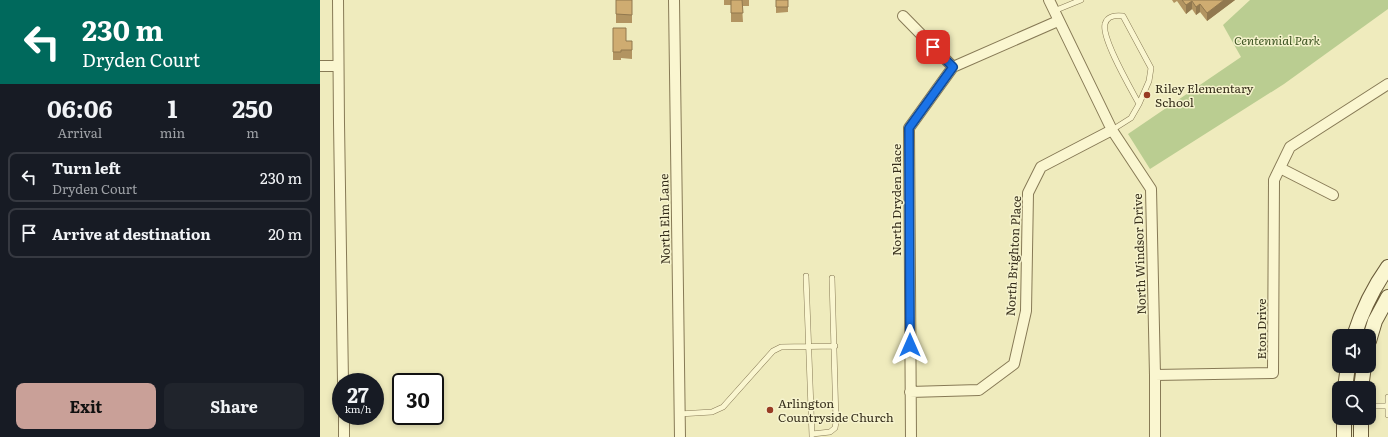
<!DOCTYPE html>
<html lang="en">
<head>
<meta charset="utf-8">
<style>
  body { margin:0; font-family:Literata,serif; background:#20242c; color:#f1f3f6; height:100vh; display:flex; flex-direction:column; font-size:15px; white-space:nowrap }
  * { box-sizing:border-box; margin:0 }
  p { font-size:13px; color:#9ea1a6 }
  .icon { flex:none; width:22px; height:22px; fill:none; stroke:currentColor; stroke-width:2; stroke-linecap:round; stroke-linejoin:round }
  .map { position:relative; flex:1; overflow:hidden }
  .side { display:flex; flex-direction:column; background:#171b24; width:320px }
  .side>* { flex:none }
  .top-card { background:#00695c; color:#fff; overflow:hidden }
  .fabs { position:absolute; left:1012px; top:329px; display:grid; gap:8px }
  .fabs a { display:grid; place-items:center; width:44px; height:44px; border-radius:8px; background:#171b24; box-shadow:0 2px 6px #0003; font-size:20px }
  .speed { position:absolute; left:12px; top:373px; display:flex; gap:8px; font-size:20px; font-weight:700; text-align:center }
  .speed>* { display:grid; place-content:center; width:52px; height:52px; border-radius:50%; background:#171b24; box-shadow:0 2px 6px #0003; line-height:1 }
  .speed small { font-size:10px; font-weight:400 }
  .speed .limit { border:2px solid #111; border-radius:6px; background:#fff; color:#111 }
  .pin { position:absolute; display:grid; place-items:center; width:34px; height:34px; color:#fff; margin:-17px; border-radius:8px; box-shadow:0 2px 6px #0006 }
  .me { position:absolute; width:44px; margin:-22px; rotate:0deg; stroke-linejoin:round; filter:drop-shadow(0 0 3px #0008) }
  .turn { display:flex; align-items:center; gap:14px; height:84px; padding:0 16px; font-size:18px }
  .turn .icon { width:52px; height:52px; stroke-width:2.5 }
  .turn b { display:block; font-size:28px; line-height:34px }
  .eta { display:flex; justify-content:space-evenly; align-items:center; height:68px; text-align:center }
  .eta b { font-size:24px; font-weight:700; line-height:28px }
  .action { display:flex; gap:8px; margin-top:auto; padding:8px 16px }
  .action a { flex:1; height:46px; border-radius:8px; background:#c9a098; color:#111; font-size:16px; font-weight:700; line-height:46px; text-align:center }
  .action a+a { background:#20242c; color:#f1f3f6 }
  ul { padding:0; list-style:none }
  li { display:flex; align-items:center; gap:12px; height:50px; margin:0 8px 6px; padding:0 8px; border:2px solid #363941; border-radius:8px }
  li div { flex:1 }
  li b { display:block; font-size:15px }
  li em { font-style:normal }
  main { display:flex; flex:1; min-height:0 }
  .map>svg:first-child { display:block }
  .green { fill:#bacd91 }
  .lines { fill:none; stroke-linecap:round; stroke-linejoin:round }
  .service-casing { stroke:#877a56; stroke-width:6 }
  .minor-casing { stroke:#877a56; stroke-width:12 }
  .secondary-casing { stroke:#695b39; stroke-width:16 }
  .service { stroke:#faf6d0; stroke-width:5 }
  .minor { stroke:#faf6d0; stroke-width:10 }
  .secondary { stroke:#faf6d0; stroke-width:14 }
  .wall { fill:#b29461 }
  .shaded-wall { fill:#91784f }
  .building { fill:#cfac71; stroke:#91784f }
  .route-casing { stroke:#114b97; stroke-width:10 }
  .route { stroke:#1a73e8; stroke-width:7 }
  .poi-dot { fill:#983b24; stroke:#f6f3cd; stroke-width:1.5 }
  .labels { text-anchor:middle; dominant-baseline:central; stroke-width:3; stroke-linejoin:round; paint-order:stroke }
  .park-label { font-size:12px; font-style:italic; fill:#3c5321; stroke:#f6f3cd }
  .poi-label { font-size:12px; fill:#362e1b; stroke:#f6f3cd; text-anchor:start }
  .street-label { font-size:12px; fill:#362e1b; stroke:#f6f3cd }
</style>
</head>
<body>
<main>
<section class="side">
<div class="top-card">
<div class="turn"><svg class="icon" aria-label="left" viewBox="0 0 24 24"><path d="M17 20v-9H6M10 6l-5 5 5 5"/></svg><div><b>230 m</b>Dryden Court</div></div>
</div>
<div class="eta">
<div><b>06:06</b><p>Arrival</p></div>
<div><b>1</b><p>min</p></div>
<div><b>250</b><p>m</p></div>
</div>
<ul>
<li><svg class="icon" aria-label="left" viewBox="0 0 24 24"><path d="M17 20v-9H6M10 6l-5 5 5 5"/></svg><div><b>Turn left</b><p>Dryden Court</p></div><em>230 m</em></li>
<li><svg class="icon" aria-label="arrive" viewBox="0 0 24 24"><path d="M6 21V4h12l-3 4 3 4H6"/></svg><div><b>Arrive at destination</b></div><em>20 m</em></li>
</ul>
<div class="action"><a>Exit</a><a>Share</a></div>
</section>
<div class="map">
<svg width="1068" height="437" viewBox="0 0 1068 437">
  <rect width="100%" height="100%" fill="#efebbd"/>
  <path class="green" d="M930,0H1068V9L964,84L830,169L808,134L921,57L903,25Z"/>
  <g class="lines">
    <defs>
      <path id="service" d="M734,11L761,0
        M792,130L811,118L819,104L829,81L831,68L803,16C796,15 787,16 785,24C781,38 811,89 819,104
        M486,276L492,436
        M1049,406H1068V415
        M1068,406V397
        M359,414L392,412L403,407L453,351L461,347L515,346
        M492,434L510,432L515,428L516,422L512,278"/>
      <path id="minor" d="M18,0L19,123L23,382
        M354,0L360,437
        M729,0L792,130L831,189L835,375V437
        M583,16L633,67
        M0,66H18
        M960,168L1013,195
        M835,375L953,373L954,180L970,147L1068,84
        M590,392L659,390L694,364L706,311L708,193L721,167L792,130
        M24,416V437
        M591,437L589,128L633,67L738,21"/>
      <path id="secondary" d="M1034,336C1042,311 1053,288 1068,267
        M1049,341L1055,321L1068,297
        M1025,388L1028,366
        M1041,388L1044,366
        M1041,418V437
        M1024,437V418"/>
    </defs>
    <use href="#service" class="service-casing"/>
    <use href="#minor" class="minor-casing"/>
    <use href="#secondary" class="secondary-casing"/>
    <use href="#service" class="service"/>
    <use href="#minor" class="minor"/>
    <use href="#secondary" class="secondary"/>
  </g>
  <path class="wall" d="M296,0H312V23H296Z
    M404,0H429V6H422L423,22H411V5H404Z
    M456,0H468V12L456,13Z
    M852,0H915L887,21L880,12L876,15L872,9L866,14L857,1L854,3Z
    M293,28L306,41H312V59L301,58V60H293Z"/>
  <path class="shaded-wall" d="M904,0H915L887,21V13Z
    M872,1V9L866,14V5Z
    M880,4V12L876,15V7Z"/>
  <path class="building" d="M296,0H312V15L296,14Z
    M411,0H422L423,13H411Z
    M456,0H468V7H456Z
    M862,0H904L887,13L880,4L876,7L872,1L866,5Z
    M293,28H306V41H312V50H301V52H293Z"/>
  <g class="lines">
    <defs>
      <path id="route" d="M590,345L589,128L633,67L613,47"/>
    </defs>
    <use href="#route" class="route-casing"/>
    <use href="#route" class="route"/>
  </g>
  <g class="poi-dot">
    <circle cx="827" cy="95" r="4"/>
    <circle cx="450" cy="410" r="4"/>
  </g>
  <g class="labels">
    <g class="park-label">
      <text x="957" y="40">Centennial Park</text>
    </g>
    <g class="poi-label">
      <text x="835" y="88">Riley Elementary<tspan x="835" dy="14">School</tspan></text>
      <text x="458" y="403">Arlington<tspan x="458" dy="14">Countryside Church</tspan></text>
    </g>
    <g class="street-label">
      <text transform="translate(576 200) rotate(-90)">North Dryden Place</text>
      <text transform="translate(344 219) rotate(-91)">North Elm Lane</text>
      <text transform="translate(819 254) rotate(-92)">North Windsor Drive</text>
      <text transform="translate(693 256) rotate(-87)">North Brighton Place</text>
      <text transform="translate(941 329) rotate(-90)">Eton Drive</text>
    </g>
  </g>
</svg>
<div class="fabs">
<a><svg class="icon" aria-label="sound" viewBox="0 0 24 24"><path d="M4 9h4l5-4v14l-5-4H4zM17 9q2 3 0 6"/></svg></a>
<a><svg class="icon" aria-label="search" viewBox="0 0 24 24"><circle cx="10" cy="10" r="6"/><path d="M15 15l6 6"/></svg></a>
</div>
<div class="speed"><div>27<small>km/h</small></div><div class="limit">30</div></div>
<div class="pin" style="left:613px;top:47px;background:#d93025"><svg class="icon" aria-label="arrive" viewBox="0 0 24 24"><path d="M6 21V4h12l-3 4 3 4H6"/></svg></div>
<svg class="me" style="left:590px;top:345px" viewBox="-20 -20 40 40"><path d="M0-17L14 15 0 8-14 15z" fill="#1a73e8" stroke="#fff" stroke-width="4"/></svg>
</div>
</main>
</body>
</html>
